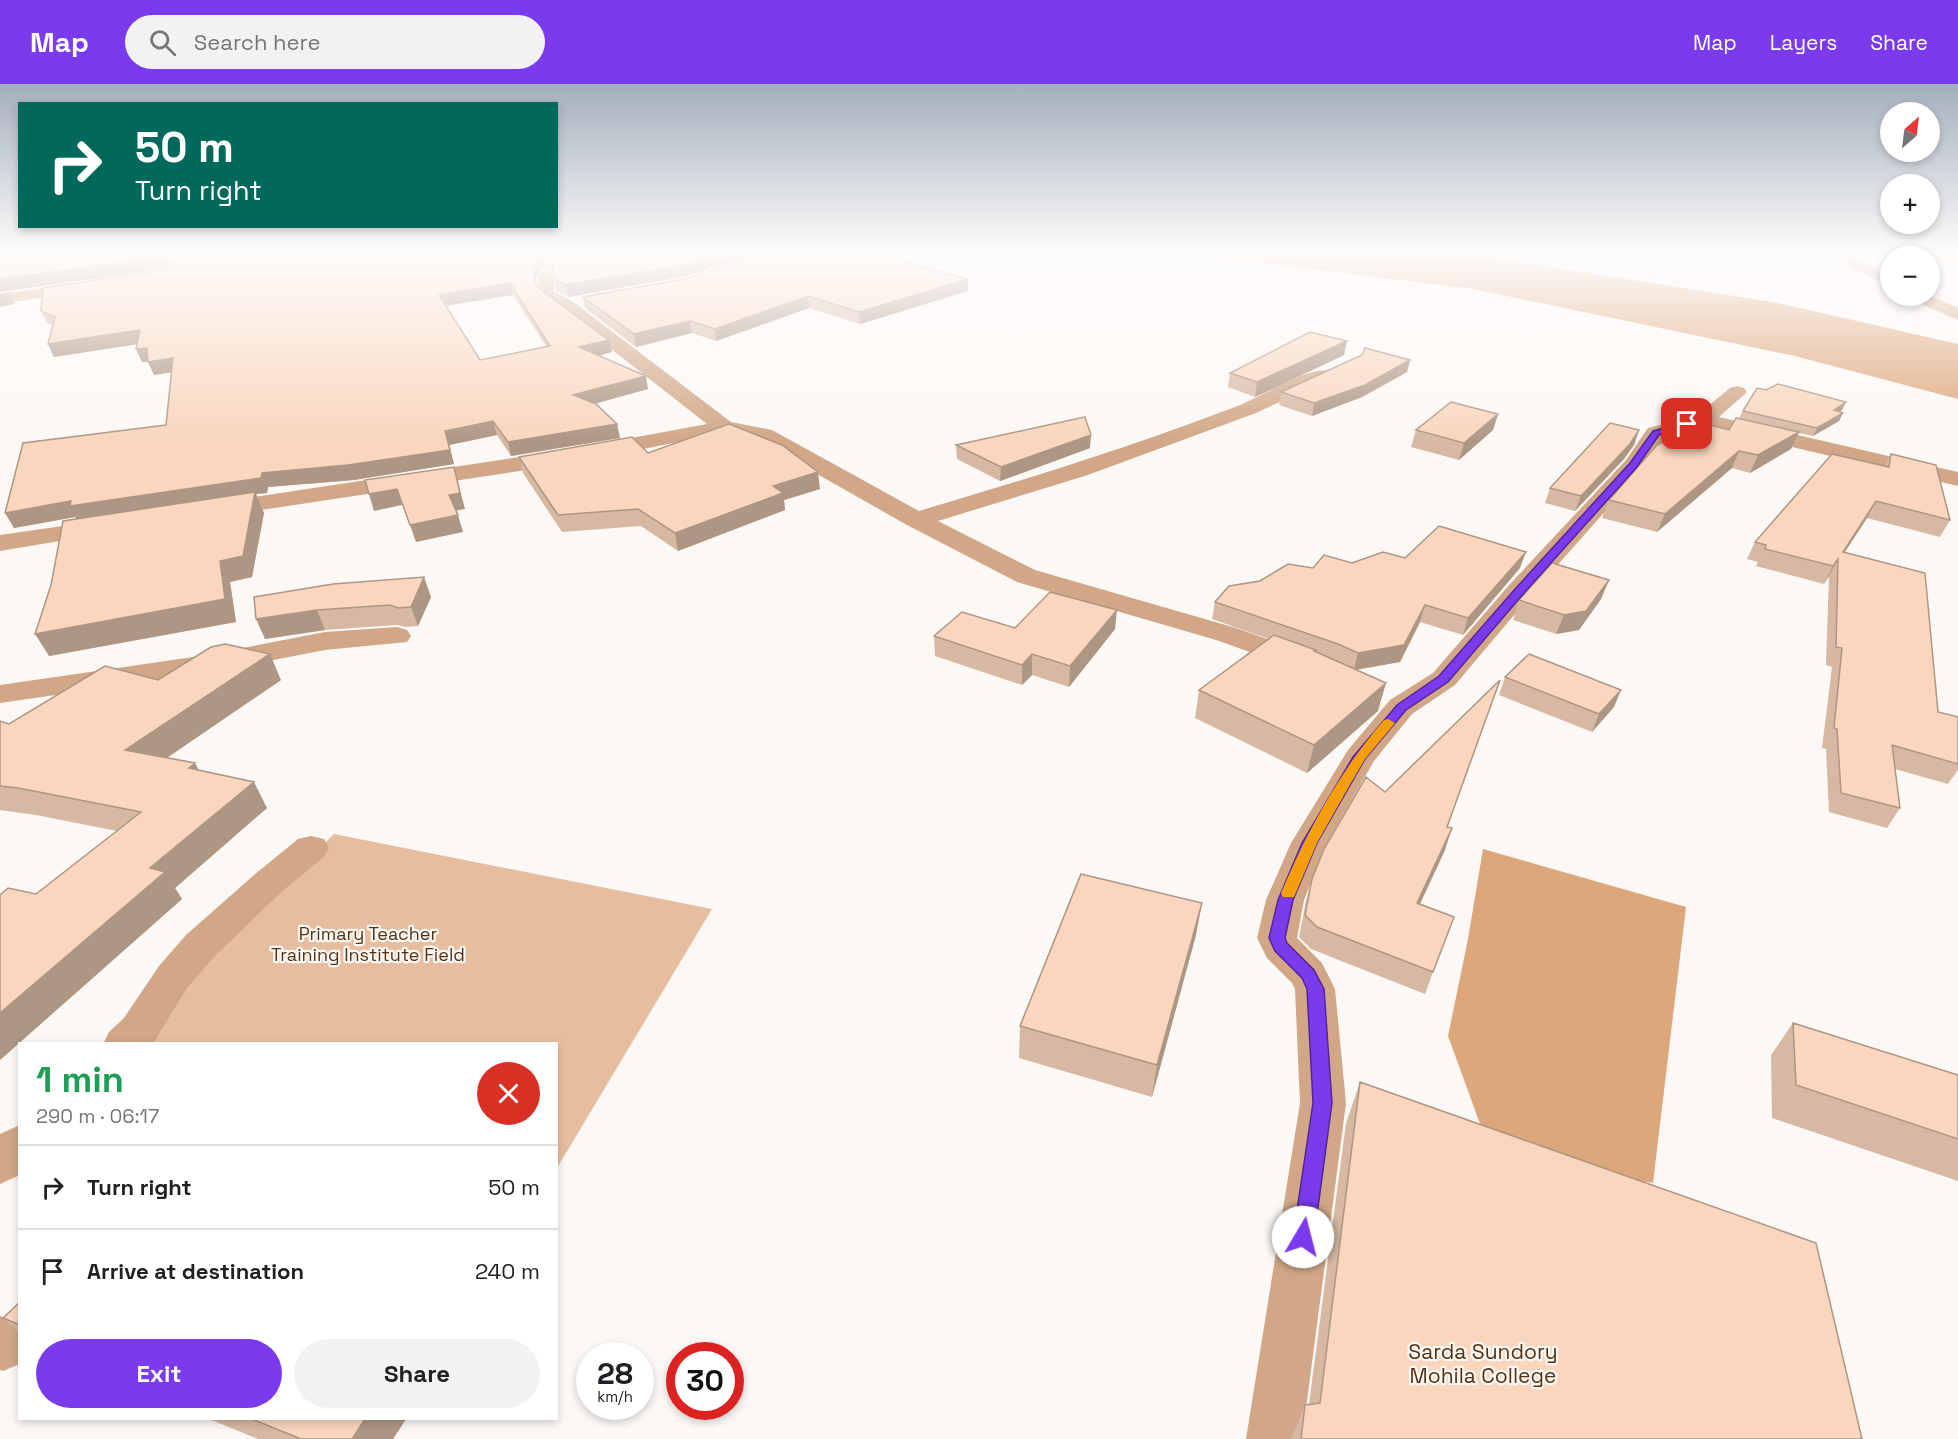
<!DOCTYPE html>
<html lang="en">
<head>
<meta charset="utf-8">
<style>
  body { margin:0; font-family:"Space Grotesk",sans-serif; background:#f2f2f2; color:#202124; height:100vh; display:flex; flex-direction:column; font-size:22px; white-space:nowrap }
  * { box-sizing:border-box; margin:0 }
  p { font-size:20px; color:#757577 }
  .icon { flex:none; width:33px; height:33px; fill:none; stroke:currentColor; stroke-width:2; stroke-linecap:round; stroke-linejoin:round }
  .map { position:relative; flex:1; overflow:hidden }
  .sheet { position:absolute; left:18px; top:958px; width:540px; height:378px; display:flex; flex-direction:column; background:#fff; border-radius:0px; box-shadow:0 3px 9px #0003 }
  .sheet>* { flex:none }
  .hud { position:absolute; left:18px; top:18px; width:540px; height:126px; border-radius:0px; box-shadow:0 3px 9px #0003; background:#00695c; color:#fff; overflow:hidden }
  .needle { width:39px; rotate:28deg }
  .controls { position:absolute; left:1880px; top:18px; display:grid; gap:12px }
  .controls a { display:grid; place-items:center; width:60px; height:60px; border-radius:50%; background:#fff; box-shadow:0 3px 9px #0003; font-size:30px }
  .speed { position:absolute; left:576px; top:1258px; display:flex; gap:12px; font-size:30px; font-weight:700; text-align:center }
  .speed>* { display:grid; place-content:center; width:78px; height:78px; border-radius:50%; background:#fff; box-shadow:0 3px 9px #0003; line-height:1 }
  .speed small { font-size:15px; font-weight:400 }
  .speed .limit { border:9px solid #d22; background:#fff; color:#111 }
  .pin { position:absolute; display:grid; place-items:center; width:51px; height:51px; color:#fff; margin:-26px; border-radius:12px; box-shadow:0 3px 9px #0006 }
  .me { position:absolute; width:66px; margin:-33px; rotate:8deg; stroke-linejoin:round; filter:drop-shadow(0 0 4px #0008) }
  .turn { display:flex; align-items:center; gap:21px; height:126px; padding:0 18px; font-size:27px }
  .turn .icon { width:78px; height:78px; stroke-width:2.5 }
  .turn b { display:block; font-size:42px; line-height:51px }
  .round { display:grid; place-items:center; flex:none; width:63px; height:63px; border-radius:32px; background:#f2f2f2 }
  .head { display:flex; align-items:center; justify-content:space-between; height:102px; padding:0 18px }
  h1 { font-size:36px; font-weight:700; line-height:45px; color:#1e9e55 }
  .action { display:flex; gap:12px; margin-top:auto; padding:12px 18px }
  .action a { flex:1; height:69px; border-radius:36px; background:#7c3aed; color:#fff; font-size:24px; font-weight:700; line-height:69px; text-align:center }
  .action a+a { background:#f2f2f2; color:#202124 }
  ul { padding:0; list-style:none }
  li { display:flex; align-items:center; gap:18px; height:84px; padding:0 18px; border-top:2px solid #e0e0e0 }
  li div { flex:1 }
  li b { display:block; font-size:22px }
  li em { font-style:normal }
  header { display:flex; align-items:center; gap:36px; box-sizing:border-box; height:84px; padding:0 30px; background:#7c3aed; color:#fff }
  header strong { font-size:28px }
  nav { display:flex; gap:33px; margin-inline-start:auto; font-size:21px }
  .search { width:420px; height:54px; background:#f2f2f2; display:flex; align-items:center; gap:15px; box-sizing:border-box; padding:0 21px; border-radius:33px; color:#757577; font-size:22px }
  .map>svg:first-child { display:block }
  .green { fill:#e6be9f }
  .water { fill:#dda77c }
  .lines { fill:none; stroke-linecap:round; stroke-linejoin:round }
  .minor { fill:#d1a787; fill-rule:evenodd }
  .wall { fill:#d6b8a3; fill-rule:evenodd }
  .shaded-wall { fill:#ae9684 }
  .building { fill:#f9d6bd; stroke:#ae9684; stroke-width:1.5; fill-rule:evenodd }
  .route { fill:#7c3aed; stroke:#51269a; stroke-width:1.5 }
  .slow { fill:#f59e0b }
  .labels { text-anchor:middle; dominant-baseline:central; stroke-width:4.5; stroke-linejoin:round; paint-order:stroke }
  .park-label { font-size:18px; fill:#563111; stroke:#fcf8f6 }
  .near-park-label { font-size:21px; fill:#563111; stroke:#fcf8f6 }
</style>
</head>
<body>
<header>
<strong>Map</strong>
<div class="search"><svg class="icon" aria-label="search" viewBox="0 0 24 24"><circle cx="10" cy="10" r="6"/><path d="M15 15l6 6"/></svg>Search here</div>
<nav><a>Map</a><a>Layers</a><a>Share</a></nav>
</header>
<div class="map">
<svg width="1958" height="1355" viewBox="0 0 1958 1355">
  <rect width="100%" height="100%" fill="#fcf8f6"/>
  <path class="green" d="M334,750L712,825L557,1084L556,960H120Z"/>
  <path class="water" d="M1182,169H1462L1778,219L1958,260V315L1795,272L1473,205Z
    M1483,765L1686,823L1653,1099L1491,1070L1448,952L1468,855Z"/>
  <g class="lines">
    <path class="minor" d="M1823,169H1843L1890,192V203Z
      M1896,169H1958V179L1929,176V172H1899Z
      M546,186L554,191V208L572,217L731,338L772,346L919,427C1027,395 1134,362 1240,321C1261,313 1308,282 1328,287L1331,291L1328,295L1256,329L1085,392L938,437L1035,486L1236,544L1312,571L1317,577L1312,583L1302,586L1292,583L1216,556L1017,498L907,441L757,356L724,349L572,379L215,433L206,431L203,426L206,421L215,419L572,365L707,340L560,225C540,213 538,215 538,191Z
      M87,198L95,203L93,206L0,220V210Z
      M1929,211L1958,224V236L1912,216L1910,212Z
      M1737,302L1744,304L1747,308L1719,333L1958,388V402L1703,342L1664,354L1642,386L1530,512L1455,601L1412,630L1374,677L1327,759L1304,816L1297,854L1322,879L1335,905L1346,1019L1302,1355H1246L1300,1019L1295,905L1292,899L1267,874L1257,854L1266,816L1291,759L1348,666L1390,616L1433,589L1510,500L1626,376L1648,344L1696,332L1730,304Z
      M105,436L114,438L117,443L114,448L0,467V451Z
      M397,543L407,546L411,552L407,558L325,566L207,589L0,619V601L207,571L325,548Z
      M311,752L324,755L329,764L324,773L280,809L214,873L187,904L154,958L103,960L109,948L124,934L159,882L186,851L254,791L298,755Z
      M20,1041V1091L0,1100V1050Z
      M0,1232L20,1240V1280L3,1287L0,1286Z"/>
  </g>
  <path class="wall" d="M0,169H761L687,192L568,213L556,207L554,195V187L545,184L536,191L537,203L612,268L599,272L648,305L595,319L617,340L620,354L511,372L497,351L449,361L454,380L354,396L268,403L267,409L256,410L264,429L252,493L230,498L236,538L49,572L77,435L75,433L14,444L166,341L172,288L154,291L148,277L142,278L137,260L54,273L48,260L53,242L47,239L41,227L171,185L169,184ZM513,211L546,262L480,276L446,222Z
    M689,194L968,195V207L860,240L809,224L716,257L692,249L636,263L585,224L583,213Z
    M1347,257L1344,271L1255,313L1228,303L1230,289Z
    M1410,276L1407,288L1362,313L1312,332L1279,321L1281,308Z
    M1846,318L1842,326L1840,328L1843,329L1839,337L1813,352L1799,349L1791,365L1750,389L1732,384L1657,448L1602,434L1609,416L1729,346L1739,334L1743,327Z
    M1498,330L1493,346L1459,376L1411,363L1416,346Z
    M1639,346L1634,361L1624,375L1575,427L1545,419L1550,404Z
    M956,361L1090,364L1000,397L957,375Z
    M1891,370L1950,436L1940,453L1867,434L1845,468L1938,628L1958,633V686L1948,700L1895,685L1900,724L1887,744L1829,728L1826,665L1822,664L1832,583L1826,581L1829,492L1824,500L1756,482L1758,478L1747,475L1755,458L1885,382Z
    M519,373L820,405L784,416L785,426L678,467L641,442L562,448L523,389Z
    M1405,474L1520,484L1463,551L1420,538L1400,578L1356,586L1378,627L1307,689L1195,634L1199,606L1269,555L1212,535L1215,518L1260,497L1313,484L1352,479Z
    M1609,496L1601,515L1579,546L1556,550L1513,536L1519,516Z
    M254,513H431L418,542L406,543L397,541L325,546L265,555Z
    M1015,544L1115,545L1069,603L1032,591L1022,601L935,572L934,552Z
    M1505,593L1614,623L1592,648L1499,611Z
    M281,596L167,674L198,686L267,724L175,804L182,815L0,976V811L36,810L117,747L36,731L0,726V637L9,640Z
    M1385,708L1448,743L1445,766L1420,820L1433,888L1425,910L1311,865L1299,853L1306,817L1312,795Z
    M1196,851L1152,1013L1019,974L1020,942Z
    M1793,939L1958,991V1097L1772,1034L1771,971Z
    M1360,998L1862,1355H1291L1305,1321L1309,1320L1346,1039Z
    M20,1218V1249L3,1234Z
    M209,1335H406L393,1355H258Z"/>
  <path class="shaded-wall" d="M724,169H761L687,192L568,213L566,201Z
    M164,173L169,184L0,208V195Z
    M542,173L545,184L536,191V205L534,194L533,180Z
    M968,195V207L860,240L859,228Z
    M510,199L513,211L442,222L439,211Z
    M9,208L15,220L0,223V210Z
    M808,212L809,224L716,257L715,245Z
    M690,237L692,249L636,263L634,250Z
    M140,246L145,259L54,273L48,260Z
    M609,256L612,268L581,276L579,263Z
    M1347,257L1344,271L1255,313L1257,298Z
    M147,264L153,277L142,278L136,265Z
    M173,274L179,287L154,291L148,278Z
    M1410,276L1407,288L1362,313L1312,332L1314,319Z
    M646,292L648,305L576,325L573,311Z
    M1846,318L1842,326L1830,334L1834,326Z
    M1843,329L1839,337L1813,352L1817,344Z
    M1498,330L1493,346L1459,376L1464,359Z
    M493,337L497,351L449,361L454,380L354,396L268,403L267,409L256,410L264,429L252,493L230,498L236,538L49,572L35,550L78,437L75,433L14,444L5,429L71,417L262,389Z
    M617,340L620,354L511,372L508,358Z
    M1639,346L1634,361L1624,375L1575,427L1581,412Z
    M1799,348L1791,365L1750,389L1758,371Z
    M1091,351L1090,364L1000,397L1001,383Z
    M1739,367L1732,384L1657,448L1665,430Z
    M454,383L465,425L454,427L449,411Z
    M818,388L820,405L784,416L785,426L678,467L675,449L773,402Z
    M397,405L402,421L374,427L369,410Z
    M1876,417L1867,434L1838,478L1843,468Z
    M458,431L463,448L416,458L410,441Z
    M1526,468L1520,484L1463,551L1468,534Z
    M1838,475L1829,492L1824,500L1833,482Z
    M424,493L431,513L418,542L411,523Z
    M1609,496L1601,515L1579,546L1556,550L1564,531Z
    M1425,521L1420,538L1400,578L1354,586L1358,569Z
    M317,526L325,546L265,555L256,535Z
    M1117,526L1115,545L1069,603L1070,582Z
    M270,570L281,596L140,692L125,666Z
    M1032,570V591L1022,601V581Z
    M1386,599L1378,627L1307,689L1314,661Z
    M1621,606L1614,623L1592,648L1599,630Z
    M195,679L209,706L189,684Z
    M254,698L267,724L175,804L182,815L0,976V929L150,784Z
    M1452,744L1445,766L1410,841L1417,819Z
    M1202,819L1196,851L1152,1013L1157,981Z
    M365,1335H406L393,1355H352Z"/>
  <path class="building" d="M0,169H724L686,181L566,201L554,195L553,179L550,175L542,173L533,180L534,194L537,203L609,256L579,263L646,292L573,311L596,320L617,340L508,358L493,337L445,347L450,366L348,381L262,389L261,394L70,422L71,417L5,429L23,359L166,341L173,274L148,278L147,264L136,265L140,246L48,260L55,233L41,227L43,204L171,185L175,179L164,173L0,195ZM510,199L550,262L480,276L439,211Z
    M771,169H868L968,195L859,228L808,212L715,245L690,237L634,250L583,213L689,194Z
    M1310,248L1347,257L1257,298L1230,289Z
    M1365,264L1410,276L1365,301L1314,319L1281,308L1362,271Z
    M1778,300L1846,318L1834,326L1843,329L1817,344L1743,327L1757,304L1766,306Z
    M1451,318L1498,330L1464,359L1416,346Z
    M1085,333L1091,351L1001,383L956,361Z
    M1736,334L1799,348L1758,371L1739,367L1665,430L1609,416L1657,361L1698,338L1729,346Z
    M1610,339L1639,346L1630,360L1581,412L1550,404Z
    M729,340L782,361L818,388L773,402L783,409L675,449L638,425L558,431L519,373L632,353L648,369Z
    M1832,370L1889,383L1891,370L1936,381L1950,436L1876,417L1843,468L1925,489L1938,628L1958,633V680L1892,661L1900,724L1841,709L1837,645L1834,644L1842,564L1836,563L1838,475L1833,482L1765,465L1766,461L1755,458Z
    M454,383L460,409L449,411L458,431L410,441L397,405L369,410L365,396Z
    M255,408L243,472L220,477L225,515L35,550L51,501L63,437Z
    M1439,442L1526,468L1468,534L1425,521L1404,561L1358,569L1338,560L1215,518L1229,502L1260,497L1288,480L1313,484L1324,471L1352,479L1383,468L1405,474Z
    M1552,479L1609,496L1586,527L1564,531L1519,516Z
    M424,493L411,523L399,524L390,521L317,526L256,535L254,513L333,500Z
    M1050,508L1117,526L1070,582L1032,570L1022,581L934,552L962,528L1015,544Z
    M1274,551L1316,566L1314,567L1386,599L1314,661L1199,606Z
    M225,560L270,570L125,666L195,679L189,684L254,698L150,784L165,788L0,929V811L8,804L36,810L141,728L18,704L0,702V637L9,640L105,582L158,596L211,563Z
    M1529,570L1621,606L1599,630L1505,593Z
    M1500,596L1447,743L1452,744L1417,819L1454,833L1433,888L1317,843L1305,831L1312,795L1324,765L1366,693L1385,708Z
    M1081,790L1202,819L1157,981L1020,942Z
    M1793,939L1958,991V1055L1796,1001Z
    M1360,998L1816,1159L1862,1355H1301L1305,1321L1320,1319Z
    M20,1218V1241L3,1234Z
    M252,1335H365L352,1355H301Z"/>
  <linearGradient id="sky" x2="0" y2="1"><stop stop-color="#a3afbd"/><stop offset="0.47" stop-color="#fefcfb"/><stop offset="1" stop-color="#fefcfb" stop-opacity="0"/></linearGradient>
  <rect width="1958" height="359" fill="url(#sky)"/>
  <path class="route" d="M1687,338L1691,340L1690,342L1659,351L1637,383L1524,509L1448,598L1406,626L1365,675L1317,759L1293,816L1285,854L1287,859L1314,886L1324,905L1332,1019L1314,1153L1311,1160L1303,1163L1296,1160L1293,1153L1313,1019L1307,905L1302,894L1275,867L1269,854L1278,816L1302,759L1353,673L1397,621L1439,592L1516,504L1630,379L1653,347Z"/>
  <path class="slow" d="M1388,635L1395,639L1365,675L1348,704L1317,759L1294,813H1283L1281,809C1308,746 1339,688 1384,636Z"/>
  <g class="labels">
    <g class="park-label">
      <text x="368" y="849">Primary Teacher<tspan x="368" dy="21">Training Institute Field</tspan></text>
    </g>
    <g class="near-park-label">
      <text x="1483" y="1267">Sarda Sundory<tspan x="1483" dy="24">Mohila College</tspan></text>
    </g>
  </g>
</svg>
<div class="controls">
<a><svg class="needle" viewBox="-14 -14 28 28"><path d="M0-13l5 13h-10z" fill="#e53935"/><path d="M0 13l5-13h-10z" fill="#757577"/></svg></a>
<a>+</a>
<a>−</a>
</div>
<div class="speed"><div>28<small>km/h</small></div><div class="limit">30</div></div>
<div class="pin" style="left:1687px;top:340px;background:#d93025"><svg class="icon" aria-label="arrive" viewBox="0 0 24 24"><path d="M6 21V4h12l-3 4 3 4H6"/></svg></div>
<svg class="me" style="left:1303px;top:1153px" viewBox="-20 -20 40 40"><circle r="19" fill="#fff"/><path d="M0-13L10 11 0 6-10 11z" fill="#7c3aed"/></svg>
<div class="hud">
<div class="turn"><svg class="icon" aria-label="right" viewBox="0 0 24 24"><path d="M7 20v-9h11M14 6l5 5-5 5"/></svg><div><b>50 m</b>Turn right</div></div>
</div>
<section class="sheet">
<div class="head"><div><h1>1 min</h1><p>290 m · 06:17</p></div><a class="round" style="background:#d93025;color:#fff"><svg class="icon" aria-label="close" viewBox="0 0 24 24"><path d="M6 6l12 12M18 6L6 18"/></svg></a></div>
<ul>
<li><svg class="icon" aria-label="right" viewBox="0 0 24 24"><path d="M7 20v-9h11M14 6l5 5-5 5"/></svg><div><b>Turn right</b></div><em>50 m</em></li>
<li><svg class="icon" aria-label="arrive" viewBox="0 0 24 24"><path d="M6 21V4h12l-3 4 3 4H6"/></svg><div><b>Arrive at destination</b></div><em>240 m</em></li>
</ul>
<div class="action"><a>Exit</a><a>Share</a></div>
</section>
</div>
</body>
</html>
